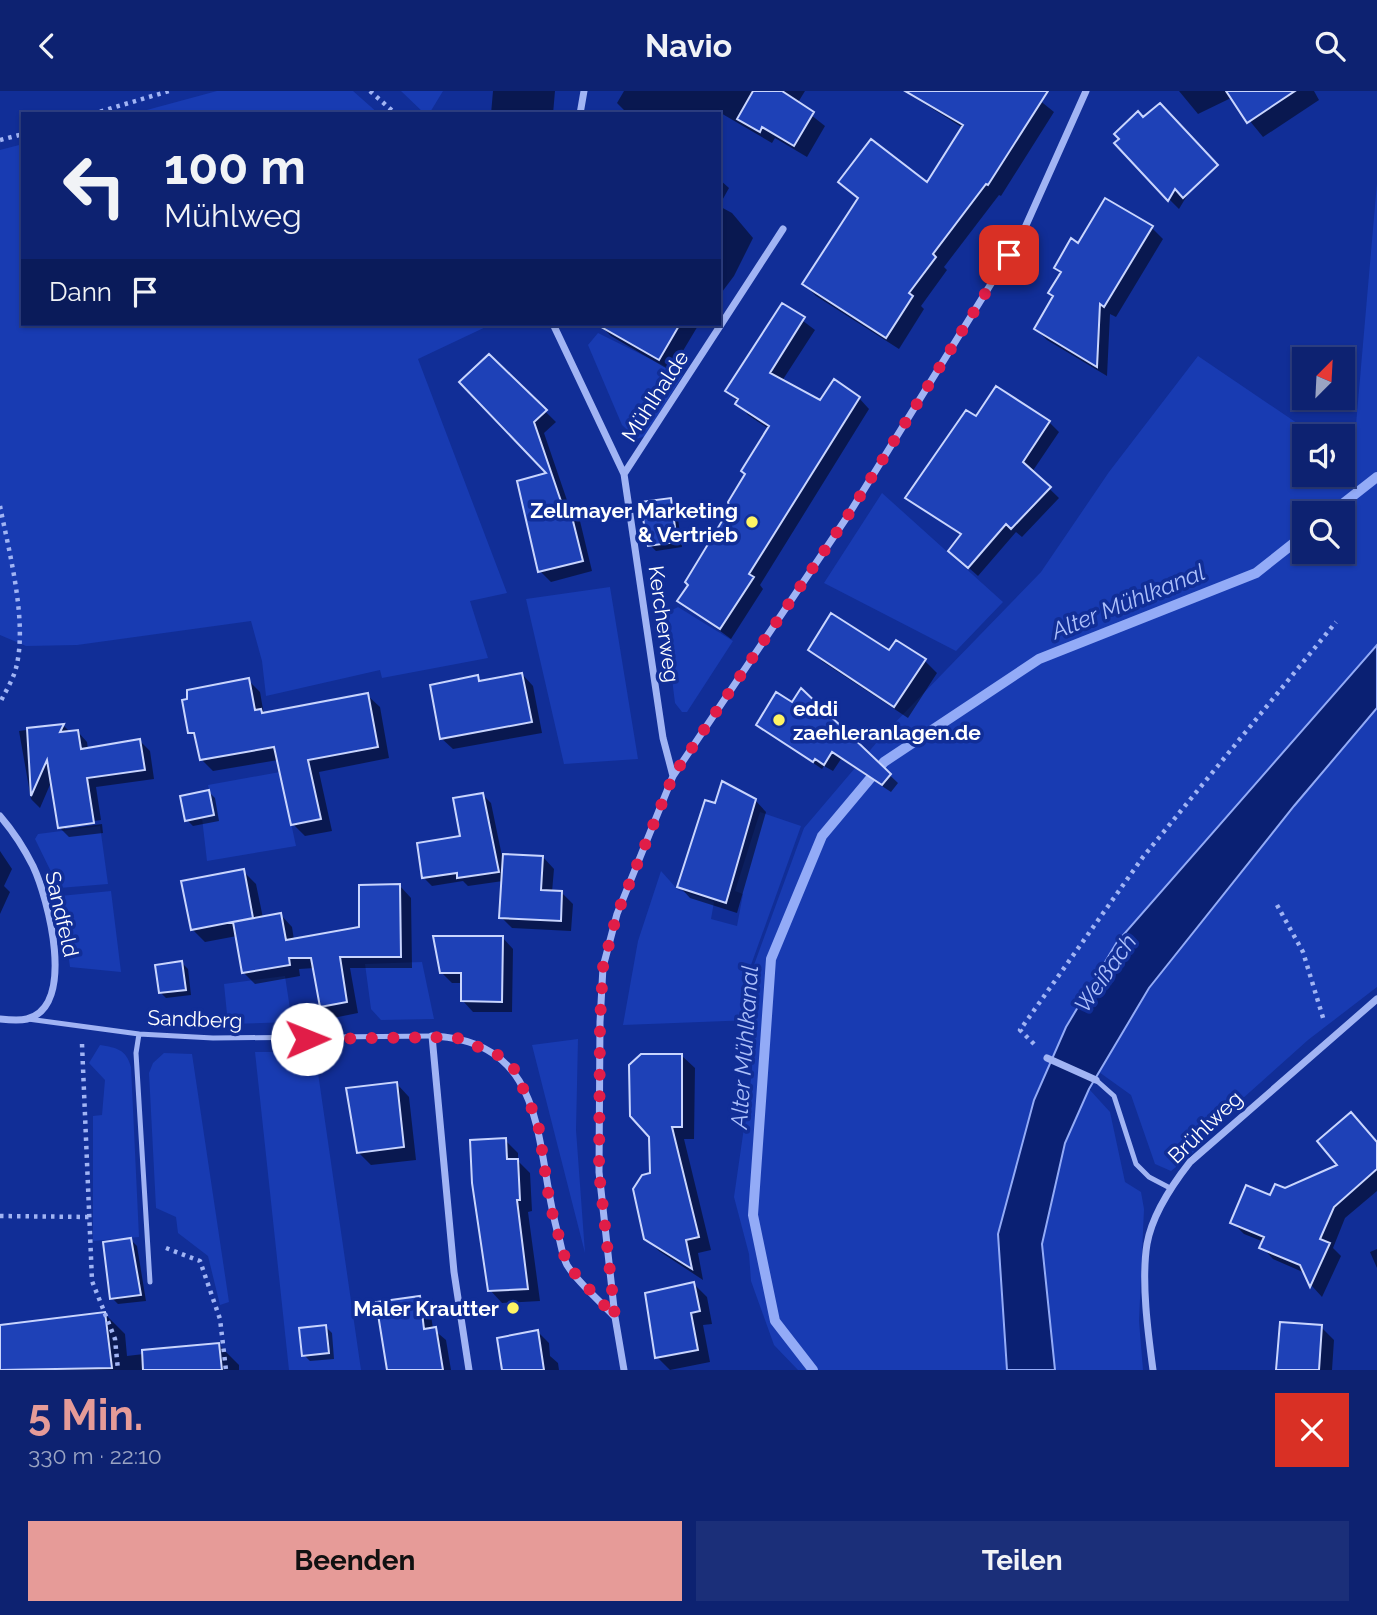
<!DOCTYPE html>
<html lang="de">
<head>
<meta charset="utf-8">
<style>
  body { margin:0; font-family:Raleway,sans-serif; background:#1b2f79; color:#f1f3f6; height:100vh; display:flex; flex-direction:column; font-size:26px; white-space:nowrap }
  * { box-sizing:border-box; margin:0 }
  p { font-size:23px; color:#9aa4c3 }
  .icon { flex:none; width:38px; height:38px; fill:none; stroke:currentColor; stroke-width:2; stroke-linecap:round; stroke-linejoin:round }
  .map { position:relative; height:1279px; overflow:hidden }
  .details { display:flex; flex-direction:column; background:#0d2271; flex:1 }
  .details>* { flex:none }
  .banner { position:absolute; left:21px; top:21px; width:700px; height:214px; border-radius:0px; box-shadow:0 2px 5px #0004,0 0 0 2px #2d3f84; background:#0d2271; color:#f1f3f6; overflow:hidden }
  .needle { width:46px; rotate:24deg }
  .controls { position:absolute; left:1292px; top:256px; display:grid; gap:14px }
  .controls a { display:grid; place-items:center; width:63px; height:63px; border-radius:0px; background:#0d2271; box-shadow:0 2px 5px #0004,0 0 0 2px #2d3f84; font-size:35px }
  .pin { position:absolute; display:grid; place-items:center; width:60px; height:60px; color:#fff; margin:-30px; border-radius:14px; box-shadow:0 4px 10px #0006 }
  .me { position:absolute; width:77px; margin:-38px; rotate:89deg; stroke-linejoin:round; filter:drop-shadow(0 0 5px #0008) }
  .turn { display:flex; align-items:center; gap:24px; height:147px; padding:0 28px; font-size:32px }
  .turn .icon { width:91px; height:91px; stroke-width:2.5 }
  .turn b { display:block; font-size:49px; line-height:60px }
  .then { display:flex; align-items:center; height:66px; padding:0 28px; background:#0003; gap:14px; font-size:26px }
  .round { display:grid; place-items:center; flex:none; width:74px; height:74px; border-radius:0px; background:#1b2f79 }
  .overview { display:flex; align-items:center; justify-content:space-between; height:119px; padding:0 28px }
  h1 { font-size:42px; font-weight:700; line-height:52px; color:#e69b98 }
  .button { display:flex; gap:14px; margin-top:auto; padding:14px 28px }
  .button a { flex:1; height:80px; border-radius:0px; background:#e69b98; color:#111; font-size:28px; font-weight:700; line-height:80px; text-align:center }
  .button a+a { background:#1b2f79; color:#f1f3f6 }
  header { display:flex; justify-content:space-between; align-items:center; height:91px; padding:0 28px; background:#0d2271; font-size:32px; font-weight:700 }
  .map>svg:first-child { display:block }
  .green { fill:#183bb2; fill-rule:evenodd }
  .water { fill:#0a2073; stroke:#93abf7; stroke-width:2 }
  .shadow { fill:#0007 }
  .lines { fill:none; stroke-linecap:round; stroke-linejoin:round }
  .stream { stroke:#93abf7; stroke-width:10 }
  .building { fill:#1e41b7; stroke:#c9d5fe; stroke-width:2 }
  .path { stroke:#a1b4f4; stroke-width:4.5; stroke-dasharray:3.5 5; stroke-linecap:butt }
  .service { stroke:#a1b4f4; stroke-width:5 }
  .minor { stroke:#a1b4f4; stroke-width:7 }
  .route { stroke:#e11d48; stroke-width:12; stroke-dasharray:0 21.6 }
  .poi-dot { fill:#fff464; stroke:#112e97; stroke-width:2.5 }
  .labels { text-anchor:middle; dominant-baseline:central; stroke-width:7; stroke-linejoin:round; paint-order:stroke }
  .street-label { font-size:21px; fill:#fff; stroke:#112e97 }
  .poi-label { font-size:21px; font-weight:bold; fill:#fff; stroke:#112e97; text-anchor:end }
  .water-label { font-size:23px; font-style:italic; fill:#adc0fb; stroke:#112e97 }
</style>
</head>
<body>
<header><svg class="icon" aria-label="back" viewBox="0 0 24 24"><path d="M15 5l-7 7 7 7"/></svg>Navio<svg class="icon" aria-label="search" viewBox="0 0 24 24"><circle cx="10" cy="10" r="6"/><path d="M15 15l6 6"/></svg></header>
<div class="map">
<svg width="1377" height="1279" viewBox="0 0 1377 1279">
  <rect width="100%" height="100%" fill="#112e97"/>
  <path class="green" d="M217,0H353L379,23H132Z
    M401,0H443L429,23H425Z
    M23,53V233H492L418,268L507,502L470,510L488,567L382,587L380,579L266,605L262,570L251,530L77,554L26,555L0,544V59Z
    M1377,92V554L1117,851L998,1143L1007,1279H798L774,1254L751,1190L749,1163L734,1106L752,981L754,874L804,737L883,644L1041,481L1109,381L1198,265L1316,345H1304V383H1342V362L1353,368ZM1304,422H1342V460H1304Z
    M598,242L683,284L645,345L637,348L622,334L588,254Z
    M882,402L1003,511L956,560L824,492Z
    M610,496L638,668L564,673L526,508Z
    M678,516L733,550L687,621H682L675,612L664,523Z
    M1377,617V896L1308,949L1232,1017L1190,1065L1171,1080L1155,1073L1131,1004L1099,981L1149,897L1294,715Z
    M280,681L296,755L207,770L202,727L214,724L208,694Z
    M760,721L801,735L751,874L752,929L623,934L638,850L661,780L678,799L714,811L711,828L737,835L743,803L735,800Z
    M100,735L108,793L59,797L35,748L38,743Z
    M111,800L121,881L70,876L60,805Z
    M422,871L434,928L381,929L371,918L365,873Z
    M285,885L292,931L228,933L224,893Z
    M578,948L576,1039L585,1162L532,954Z
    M100,954C117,957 126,958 131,976L139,1146L93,1150V1025L102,1024L105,989L89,972Z
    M255,961H315L361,1279H289Z
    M164,962L192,963L229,1211L220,1214L208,1165L178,1142L176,1126L156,1117L149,982L153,972Z
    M1089,998L1110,1021L1125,1091L1141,1101L1144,1118L1139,1230L1143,1279H1054L1042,1153L1065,1052Z"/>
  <path class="water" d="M1377,554V617L1294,715L1149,897L1089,998L1065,1052L1042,1153L1055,1279H1007L998,1143L1034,1009L1066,936L1117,851Z"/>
  <path class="shadow" d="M493,0H555L553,23H491Z
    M624,0H805L797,13L825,35L807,66L775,47L772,52L719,21L628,23L617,12Z
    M904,0H1028L1054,21L1001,105L999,104L944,176L947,179L921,215L924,218L899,258L816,205L804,193L859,108L840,91L928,93L963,37Z
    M1179,0H1314L1319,9L1263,46L1231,7L1198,23Z
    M1117,52L1197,88L1179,118L1169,108Z
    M719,88L729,97L719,115Z
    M719,115L732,122L753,147L734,185L719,205Z
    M1152,137L1163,148L1116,226L1110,223L1107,285L1047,249L1036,238L1055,206L1062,182L1056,177Z
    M782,214L815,239L782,290L820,311L859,307L869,318L760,494L763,498L731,548L679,510L732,418L769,338L748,324L728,299Z
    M599,233H699L671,280L611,245Z
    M489,265L556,331L544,342L571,421L580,430L592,480L551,491L540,480L550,383Z
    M977,328L1049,331L1059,341L1032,381L1059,407L1022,446L1016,441L978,485L960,469L962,445L907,407Z
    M670,408L676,414L682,456L656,460L650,454Z
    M810,559L889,562L925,570L937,582L908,627L823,571Z
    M522,583L533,595L542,642L453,658L441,647L478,586L483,591Z
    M248,589L260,601L264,624L367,604L380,616L389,667L319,681L332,740L305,745L293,733L278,669L213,680L201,668L197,648L190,641Z
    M801,600L898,692L891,701L841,668L833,680L824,675L822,678L758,634L793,614Z
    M63,634L71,642L78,641L87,651L88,658L140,650L150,660L154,688L96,696L101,729L65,734V738L102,733L103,742L69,746L59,736L52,689L40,717L31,708L19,640Z
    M209,701L215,707L219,730L193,735L187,729Z
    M482,703L491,712L502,765L543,766L554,778L552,801L562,802L573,813L571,840L512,837L501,826L503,790L468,795L463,790L432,795L423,786L462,747Z
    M755,709L766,721L737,822L690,807L679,795L716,714Z
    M0,760L12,778L4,795L10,801L0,823Z
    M243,780L256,793L263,827L281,824L292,836L294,849L361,838L400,795L411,807L412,877H350L358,922L333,927L321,915L315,877L299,878L300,885L255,893L244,882L237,845L205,851L192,838Z
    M503,847L513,858L512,921H473L463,910V892H452L441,881Z
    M182,872L188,878L191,904L166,907L160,901Z
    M682,965L695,977L694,1048H684L711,1159L698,1162L703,1189L659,1160L646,1147L652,1084Z
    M397,993L409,1006L416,1069L371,1074L358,1061Z
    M505,1049L518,1062V1070L530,1082L532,1120L528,1121L540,1210L502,1212L490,1199Z
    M1377,1052V1100L1345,1127L1333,1157L1341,1165L1322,1206L1312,1195L1305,1182L1273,1168L1262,1156L1264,1151L1244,1143L1232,1131L1271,1106L1340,1074Z
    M131,1149L137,1155L146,1210L118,1213L112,1207Z
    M1377,1158V1177L1370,1161Z
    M694,1193L707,1206L712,1233L703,1234L710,1271L670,1279L657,1266Z
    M419,1207L430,1217L433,1238L446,1249L451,1279H388Z
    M105,1223L125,1243L127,1265L219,1254L239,1274V1279H0V1236Z
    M326,1236L332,1242L334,1268L310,1270L304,1264Z
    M1321,1236L1334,1249L1332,1279H1278Z
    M538,1241L549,1252L550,1265L558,1272L559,1279H504Z"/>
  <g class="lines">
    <path class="stream" d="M1331,422L1377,386
      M813,1279L775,1230L753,1124L771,868L822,745L884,671L1039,568L1256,482L1304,444"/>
  </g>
  <path class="building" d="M753,0H782L814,21L794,55L762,36L760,41L737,28Z
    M905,0H1048L988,94L986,93L933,163L936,166L909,202L913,205L886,247L802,193L858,107L838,91L871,48L927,91L963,34Z
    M1226,0H1295L1247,32Z
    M1160,12L1218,74L1183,107L1175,98L1168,110L1114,52L1119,48L1114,43L1138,20L1143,26Z
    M1105,107L1153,135L1104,216L1100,213L1097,276L1034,238L1053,205L1048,202L1061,181L1054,177L1071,147L1078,152Z
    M782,212L805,226L770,282L820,309L834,288L860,306L749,483L754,486L720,538L677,510L688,494L685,491L730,417L728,411L745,383L741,380L769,335L735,313L738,308L725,300Z
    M596,233H680L659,269Z
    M489,263L547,319L534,331L564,419L570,418L583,470L538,481L517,390L546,382L459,291Z
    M996,295L1050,330L1023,371L1051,396L1011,438L1006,433L968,477L948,460L961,443L905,407L966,319L976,325Z
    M671,407L677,451L648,455L640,411Z
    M831,522L889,559L896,549L926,568L894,616L808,559Z
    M522,582L532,631L440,648L430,594L478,584L479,590Z
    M249,587L255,619L261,618L262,622L368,602L378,656L308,669L321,728L291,734L274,656L200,669L194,642H188L182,609L187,608V599Z
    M801,597L891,683L882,694L832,661L824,674L815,668L813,671L756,634L776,601L792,611Z
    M64,633L60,641L78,639L81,658L140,648L145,679L87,687L94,732L58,737L47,669L31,705L27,637Z
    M722,690L756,708L726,812L677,796L705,709L715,712Z
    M209,699L214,724L185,730L180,705Z
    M483,702L499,781L457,787V782L422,787L417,752L460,745L453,707Z
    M503,763L543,765L541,799L562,800L561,830L499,827Z
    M244,778L253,827L191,839L181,790Z
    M400,793L401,866H340L347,911L320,916L311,867H289L290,874L242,882L233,831L281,822L286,849L359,836V794Z
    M433,845H503L502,911L461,910V882H440Z
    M182,870L186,899L159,902L155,874Z
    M641,963H682V1036H672L699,1146L686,1149L692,1178L644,1148L633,1098L642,1084L650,1082L649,1046L630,1025L629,974Z
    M397,991L404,1056L357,1062L346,997Z
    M1351,1021L1377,1051V1078L1334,1116L1320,1148L1330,1152L1310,1196L1300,1174L1259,1157L1264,1146L1230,1132L1246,1094L1270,1104L1275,1093L1285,1097L1337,1074L1317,1050Z
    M506,1047L507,1068H518L520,1109H517L528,1198L488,1200L472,1092L470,1049Z
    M131,1147L141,1204L110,1208L103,1151Z
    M694,1191L700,1220L691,1222L698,1259L655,1267L645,1202Z
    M420,1205L424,1238L436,1236L443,1279H387L376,1211Z
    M105,1221L112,1277L0,1279V1234Z
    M1280,1231L1322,1234L1319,1279H1276Z
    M326,1234L329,1262L302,1265L299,1237Z
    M538,1239L544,1279H502L497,1247Z
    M219,1252L222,1279H143L142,1259Z"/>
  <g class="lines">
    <path class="path" d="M370,0L396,23
      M92,23L169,0
      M0,49L23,43
      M0,415C9,461 28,531 16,577C13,589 5,601 0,612
      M1277,814L1303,861L1324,930
      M82,953L92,1190L115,1248L118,1279
      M1034,953L1020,939L1143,766L1336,531
      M0,1125L89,1126
      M166,1157L200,1170L220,1228L226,1279"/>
    <path class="service" d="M28,928L139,943L213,947L432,945
      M139,943L136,962L150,1191
      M1096,989L1114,1005L1136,1073L1149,1086L1170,1097"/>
    <path class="minor" d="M580,23L584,0
      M553,233L624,383L663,647L673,685
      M624,383L783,138
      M0,725C13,740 24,757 33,775C48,807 77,915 27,928C19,930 9,929 0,928
      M1047,967L1096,989
      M469,1279L454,1181L432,945C551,950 534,1059 558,1143C561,1152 562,1165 567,1174C578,1192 600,1210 614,1225
      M624,1279L615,1226L599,1081L600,931L603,876L617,823L673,685L847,426L1023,141L1086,0
      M1153,1279C1148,1242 1141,1190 1147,1153C1152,1124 1172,1094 1190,1071L1377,908"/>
  </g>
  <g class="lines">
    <path class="route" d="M307,948L455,946L500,965L515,979L538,1032L550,1114L567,1174L615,1226L599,1081L600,931L603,876L617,823L673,685L847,426L1009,164"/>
  </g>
  <g class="poi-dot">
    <circle cx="752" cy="431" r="7"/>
    <circle cx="779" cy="629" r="7"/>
    <circle cx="513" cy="1217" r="7"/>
  </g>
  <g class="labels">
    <g class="street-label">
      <text transform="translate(655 305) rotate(-57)">Mühlhalde</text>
      <text transform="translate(664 533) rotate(82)">Kercherweg</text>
      <text transform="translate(62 823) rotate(77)">Sandfeld</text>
      <text transform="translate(195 928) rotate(2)">Sandberg</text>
      <text transform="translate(1205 1036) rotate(-44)">Brühlweg</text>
    </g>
    <g class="poi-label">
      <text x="738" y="419">Zellmayer Marketing<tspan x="738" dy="24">&amp; Vertrieb</tspan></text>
      <text x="793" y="617" text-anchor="start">eddi<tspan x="793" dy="24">zaehleranlagen.de</tspan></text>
      <text x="499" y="1217">Maler Krautter</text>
    </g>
    <g class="water-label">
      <text transform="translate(1128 510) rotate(-22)">Alter Mühlkanal</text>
      <text transform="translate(1105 882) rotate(-55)">Weißach</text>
      <text transform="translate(744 956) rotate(-86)">Alter Mühlkanal</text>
    </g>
  </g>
</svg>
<div class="controls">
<a><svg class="needle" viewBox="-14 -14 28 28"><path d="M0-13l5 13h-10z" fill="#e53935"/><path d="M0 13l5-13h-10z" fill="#9aa4c3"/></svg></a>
<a><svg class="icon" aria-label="sound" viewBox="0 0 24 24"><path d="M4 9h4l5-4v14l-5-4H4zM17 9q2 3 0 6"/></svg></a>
<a><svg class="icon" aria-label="search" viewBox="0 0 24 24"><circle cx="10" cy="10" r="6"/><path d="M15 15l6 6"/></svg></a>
</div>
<div class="pin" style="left:1009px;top:164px;background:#d93025"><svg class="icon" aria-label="arrive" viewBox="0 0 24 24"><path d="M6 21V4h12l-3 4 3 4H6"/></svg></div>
<svg class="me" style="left:307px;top:948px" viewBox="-20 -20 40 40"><circle r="19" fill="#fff"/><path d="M0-13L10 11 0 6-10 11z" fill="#e11d48"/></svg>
<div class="banner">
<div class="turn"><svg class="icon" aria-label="left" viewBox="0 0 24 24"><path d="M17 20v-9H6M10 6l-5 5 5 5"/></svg><div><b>100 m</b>Mühlweg</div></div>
<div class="then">Dann<svg class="icon" aria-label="arrive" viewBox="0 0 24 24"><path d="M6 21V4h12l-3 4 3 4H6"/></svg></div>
</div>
</div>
<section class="details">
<div class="overview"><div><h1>5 Min.</h1><p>330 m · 22:10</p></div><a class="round" style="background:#d93025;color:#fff"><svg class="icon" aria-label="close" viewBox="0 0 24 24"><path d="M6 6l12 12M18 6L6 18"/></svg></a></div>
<div class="button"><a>Beenden</a><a>Teilen</a></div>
</section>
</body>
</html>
